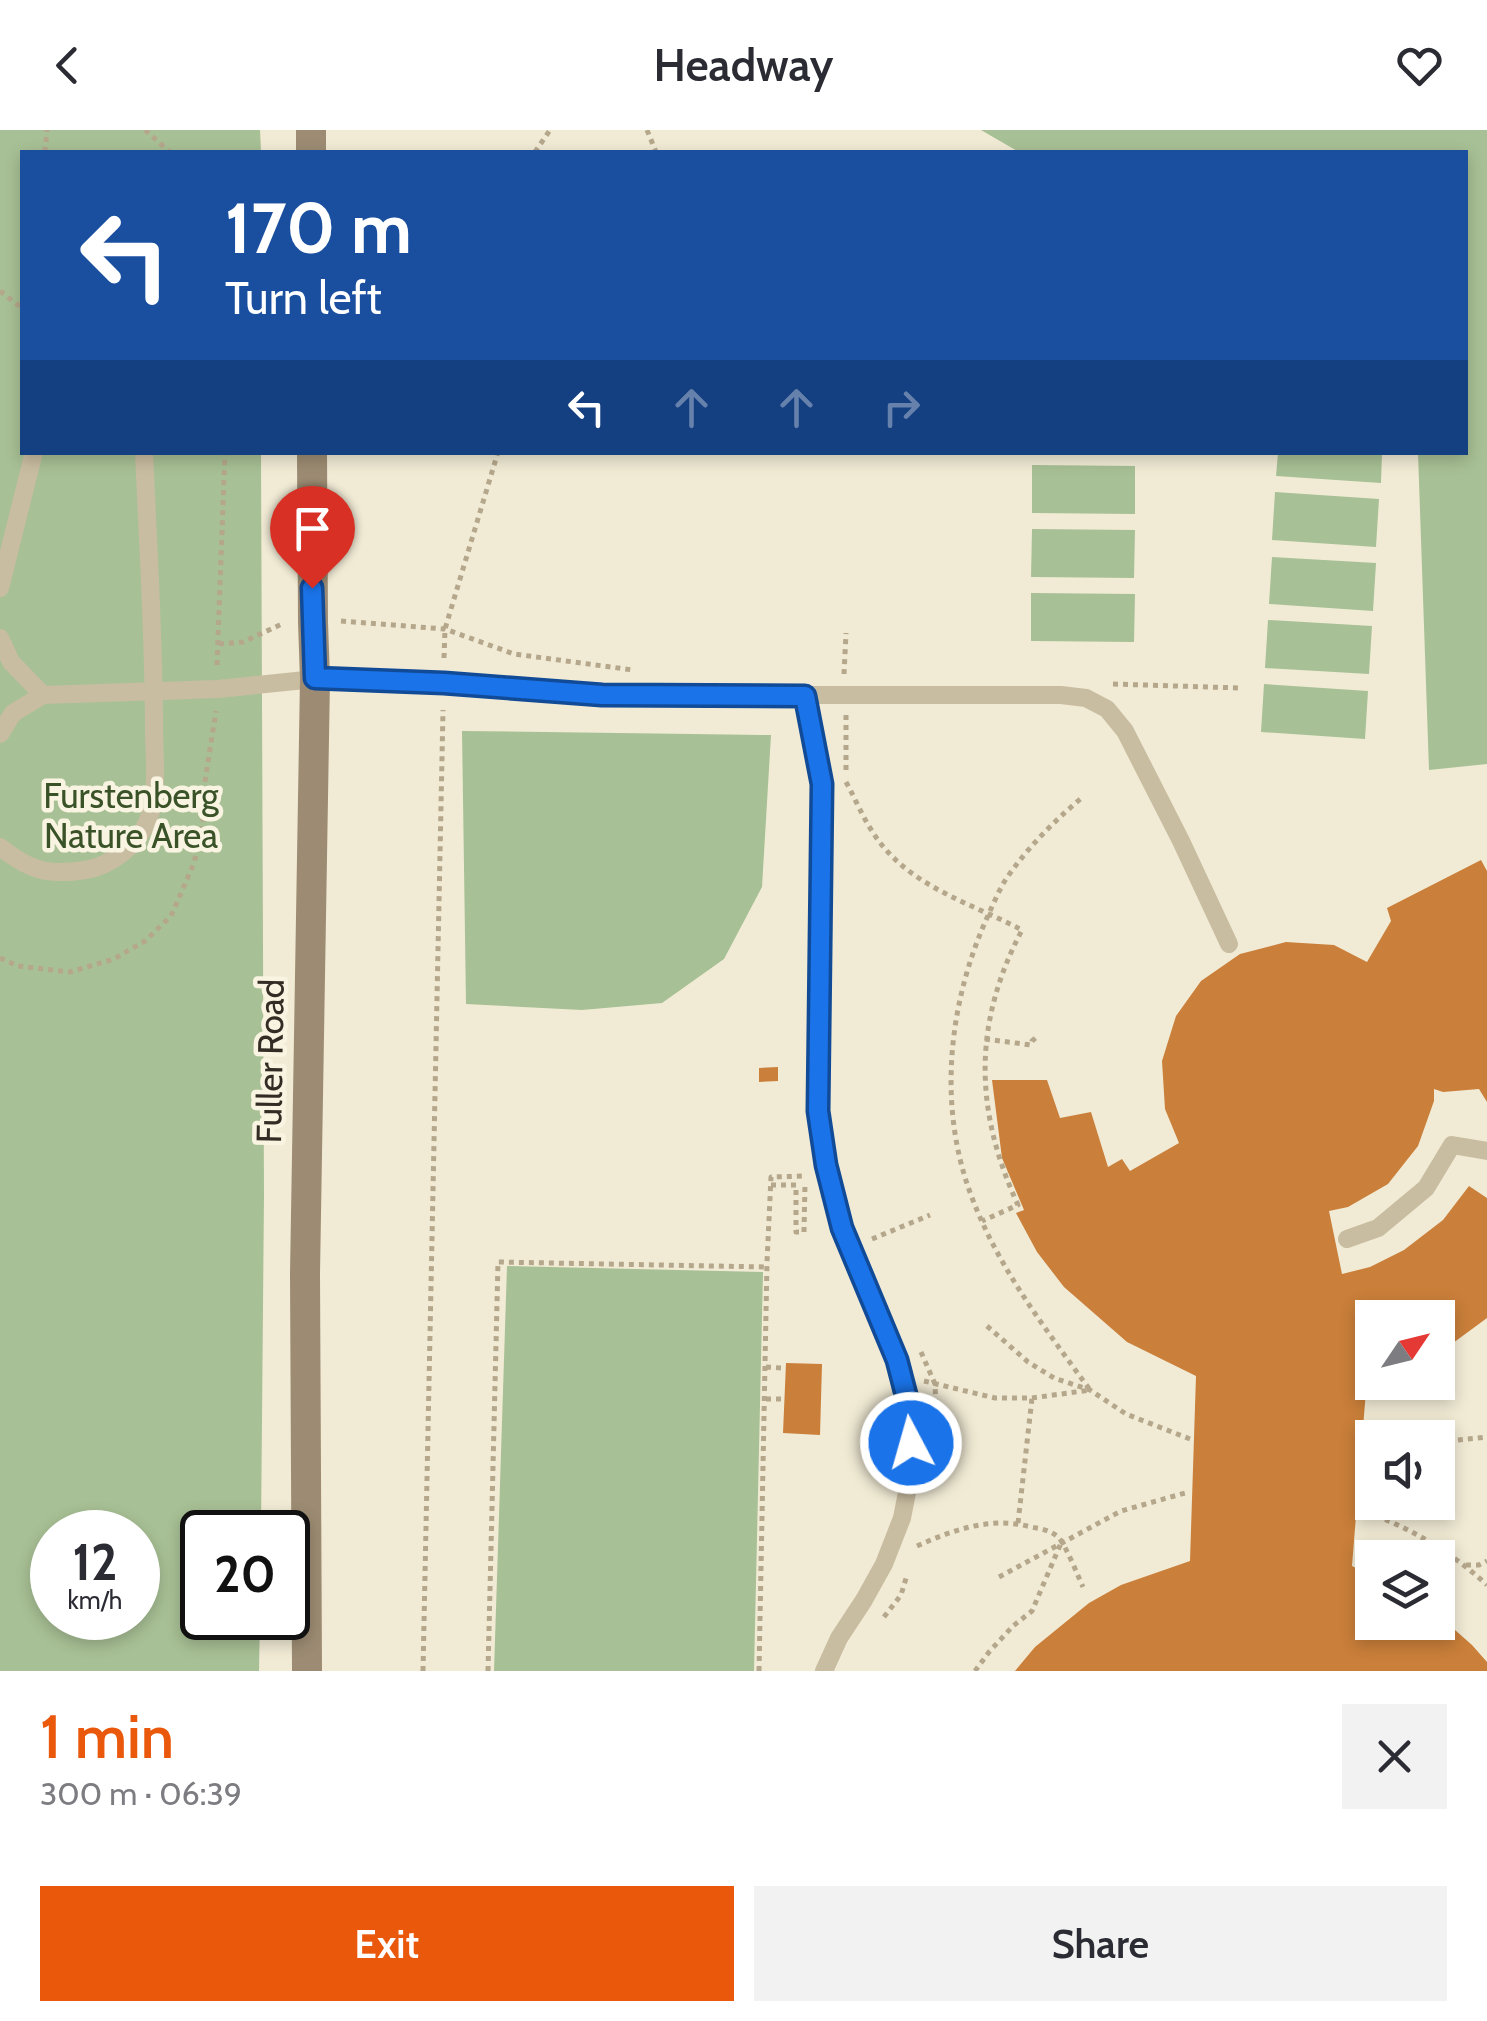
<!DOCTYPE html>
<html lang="en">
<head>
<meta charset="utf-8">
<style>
  body { margin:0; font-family:Cabin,sans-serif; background:#f2f2f3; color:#2b2b33; height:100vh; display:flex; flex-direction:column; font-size:38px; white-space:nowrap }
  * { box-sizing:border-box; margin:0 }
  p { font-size:32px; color:#7c7c81 }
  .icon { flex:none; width:55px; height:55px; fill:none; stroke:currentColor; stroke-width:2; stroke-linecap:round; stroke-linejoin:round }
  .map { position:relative; height:1541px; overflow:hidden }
  .details { display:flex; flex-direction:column; background:#fff; flex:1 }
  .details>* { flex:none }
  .guide { position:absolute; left:20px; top:20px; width:1448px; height:305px; border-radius:0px; box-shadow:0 5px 15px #0003; background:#1a4fa0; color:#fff; overflow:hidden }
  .needle { width:65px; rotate:55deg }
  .buttons { position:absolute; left:1355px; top:1170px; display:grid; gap:20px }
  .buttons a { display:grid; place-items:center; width:100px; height:100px; border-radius:0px; background:#fff; box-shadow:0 5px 15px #0003; font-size:50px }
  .speed { position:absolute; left:30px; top:1380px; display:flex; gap:20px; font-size:50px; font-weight:700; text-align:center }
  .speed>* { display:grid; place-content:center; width:130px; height:130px; border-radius:50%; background:#fff; box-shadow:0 5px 15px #0003; line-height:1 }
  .speed small { font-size:25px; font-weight:400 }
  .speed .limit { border:5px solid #111; border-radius:15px; background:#fff; color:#111 }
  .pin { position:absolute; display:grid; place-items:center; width:85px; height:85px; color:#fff; margin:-102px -42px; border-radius:50% 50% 50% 0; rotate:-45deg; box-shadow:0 0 10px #0007 }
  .pin .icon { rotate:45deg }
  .me { position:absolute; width:110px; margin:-55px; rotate:354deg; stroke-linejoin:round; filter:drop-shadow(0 0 8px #0008) }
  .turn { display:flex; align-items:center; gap:35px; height:210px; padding:0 40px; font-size:45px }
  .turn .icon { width:130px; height:130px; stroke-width:2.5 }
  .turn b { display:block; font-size:70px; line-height:85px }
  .lanes { display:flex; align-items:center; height:95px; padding:0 40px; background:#0003; justify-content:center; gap:50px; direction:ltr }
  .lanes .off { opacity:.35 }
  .round { display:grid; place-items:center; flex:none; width:105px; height:105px; border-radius:0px; background:#f2f2f3 }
  .head { display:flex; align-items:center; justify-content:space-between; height:170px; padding:0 40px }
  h1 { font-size:60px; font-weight:600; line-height:75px; color:#ea580c }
  .cta { display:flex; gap:20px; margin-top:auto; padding:20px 40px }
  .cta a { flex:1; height:115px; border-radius:0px; background:#ea580c; color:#fff; font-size:40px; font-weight:600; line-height:115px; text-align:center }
  .cta a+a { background:#f2f2f3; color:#2b2b33 }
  header { display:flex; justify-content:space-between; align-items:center; height:130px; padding:0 40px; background:#fff; font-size:45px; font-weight:600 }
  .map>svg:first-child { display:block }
  .green { fill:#a8c095; fill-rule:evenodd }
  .building { fill:#ca7f3a }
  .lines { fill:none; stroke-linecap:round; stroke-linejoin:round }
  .path { stroke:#b5a78c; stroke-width:5; stroke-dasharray:5 5; stroke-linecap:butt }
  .lane { stroke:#c9bda1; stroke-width:18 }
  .secondary { stroke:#9d8c73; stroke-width:30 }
  .route-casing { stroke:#114b97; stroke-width:25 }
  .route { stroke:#1a73e8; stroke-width:18 }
  .labels { text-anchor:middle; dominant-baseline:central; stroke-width:9; stroke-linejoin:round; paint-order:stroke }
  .park-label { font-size:35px; fill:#395227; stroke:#f9f4e1 }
  .street-label { font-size:35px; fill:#332c24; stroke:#f9f4e1 }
</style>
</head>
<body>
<header><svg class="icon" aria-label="back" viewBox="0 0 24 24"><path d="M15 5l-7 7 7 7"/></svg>Headway<svg class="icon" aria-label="heart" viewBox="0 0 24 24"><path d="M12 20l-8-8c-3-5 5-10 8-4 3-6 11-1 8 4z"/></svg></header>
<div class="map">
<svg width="1487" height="1541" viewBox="0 0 1487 1541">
  <rect width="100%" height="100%" fill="#f1ebd5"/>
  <path class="green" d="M0,0H260L261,22H22V322L261,323L264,1064L261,1402H202V1488H260L259,1541H0ZM52,1402H138V1488H52Z
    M981,0H1487V634L1429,640L1418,323L1465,322V22H1019Z
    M1278,323H1382L1381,353L1276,346Z
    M1032,335L1135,336V384L1032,383Z
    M1275,362L1379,369L1376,417L1272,410Z
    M1032,399L1135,400L1134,448L1031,447Z
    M1272,427L1376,433L1373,481L1269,474Z
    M1031,463L1135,464L1134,512L1031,511Z
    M1268,490L1372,496L1369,544L1265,538Z
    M1264,554L1368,561L1365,609L1261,602Z
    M462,601L771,605L762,757L724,829L662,873L582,880L466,874Z
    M507,1136L763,1142L754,1541H494Z"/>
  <path class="building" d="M1481,730L1487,741V972L1479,959L1443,962L1434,959V971L1418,1016L1388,1054L1348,1077L1329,1081L1342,1144L1370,1137L1404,1120L1443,1090L1469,1056L1487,1068V1188L1453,1213L1438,1221V1188H1372V1246L1367,1248L1352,1436L1372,1446V1492H1438V1485L1472,1515L1487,1532V1541H1015L1035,1517L1089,1473L1121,1455L1190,1431L1196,1246L1127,1212L1064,1157L1037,1122L1016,1083L1024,1080L1002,1028L992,950H1047L1060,988L1091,982L1108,1037L1122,1029L1130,1041L1179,1013L1165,979L1162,931L1176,886L1201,851L1240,824L1286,812L1334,815L1367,832L1391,791L1387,778Z
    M778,937V951L759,952V938Z
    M786,1233L822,1234L820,1305L783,1303Z"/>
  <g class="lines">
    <path class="path" d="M145,0L170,22
      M647,0L656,22
      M45,22L47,0
      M535,22L550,0
      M0,161L22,178
      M341,491L445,499L514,524L633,540
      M219,514L243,512L282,494
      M444,528L445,499L498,322
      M217,535L225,322
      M844,544L846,503
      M1113,554L1240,558
      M846,585V644
      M846,652C855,668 862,686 872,701C906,756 969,772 1022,800C973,893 974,980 1018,1075L982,1091
      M0,828L18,836L70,842L114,829L145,811L171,786L194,733L203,694V664L216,581
      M985,909L1031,915L1032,911L1039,905
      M771,1055H796V1102H804L805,1054
      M872,1109L930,1085
      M987,1196L1028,1232L1054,1248L1090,1260L1126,1284L1190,1309
      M921,1222L935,1254L936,1278
      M766,1237L782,1238
      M924,1251L995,1268H1032L1090,1260C1045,1198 998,1138 971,1065C938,977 948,876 986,790C992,777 998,762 1006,749C1028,717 1054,691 1084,666
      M766,1269H781
      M1438,1312L1487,1307
      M1361,1319L1372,1318
      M1357,1379C1406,1395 1449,1420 1487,1455
      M1018,1393L1032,1268
      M917,1416C953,1400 991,1386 1031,1397C1041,1399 1051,1400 1059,1408C1066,1416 1078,1446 1083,1457
      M1466,1435H1479L1487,1431
      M999,1447L1121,1381L1185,1363
      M884,1487L901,1465L907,1445
      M423,1541L443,580
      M488,1541L498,1132L767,1137
      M759,1541L767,1132L771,1047L805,1046
      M975,1541L989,1522L1013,1496L1032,1481L1061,1413"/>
    <path class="lane" d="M0,458L34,322
      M0,508L11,532L43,565
      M805,566L822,654L818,981L826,1035L842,1098L897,1230L911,1284V1342L902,1388L884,1434L864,1470L839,1508L824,1541
      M0,604L13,583L43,565L218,559L315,549L444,553L601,565H1061L1086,568L1107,579L1125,601L1181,711L1229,814
      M0,717C29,740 47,746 85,740C111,736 138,715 148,690C159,662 154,628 154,599C154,507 148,415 144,322
      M1347,1109L1378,1098L1426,1058L1452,1015L1487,1021"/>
    <path class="secondary" d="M311,0V22
      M307,1541L305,1144L315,549L313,492L312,322"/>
  </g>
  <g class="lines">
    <defs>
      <path id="route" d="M312,458L315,548L444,553L602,565L805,566L822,654L818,981L826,1035L842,1098L897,1230L911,1284V1313"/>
    </defs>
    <use href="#route" class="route-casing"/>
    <use href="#route" class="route"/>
  </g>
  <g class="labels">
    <g class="park-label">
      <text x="131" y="665">Furstenberg<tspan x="131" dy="40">Nature Area</tspan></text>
    </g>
    <g class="street-label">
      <text transform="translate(270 931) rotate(-89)">Fuller Road</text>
    </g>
  </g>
</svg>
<div class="buttons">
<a><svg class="needle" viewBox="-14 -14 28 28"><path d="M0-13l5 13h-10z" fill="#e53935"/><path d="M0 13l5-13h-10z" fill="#7c7c81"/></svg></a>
<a><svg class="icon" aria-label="sound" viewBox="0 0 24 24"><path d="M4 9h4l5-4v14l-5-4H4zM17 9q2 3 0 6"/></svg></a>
<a><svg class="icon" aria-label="layers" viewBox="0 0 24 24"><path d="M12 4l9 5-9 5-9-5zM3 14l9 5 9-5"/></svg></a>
</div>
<div class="speed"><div>12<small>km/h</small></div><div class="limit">20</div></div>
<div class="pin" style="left:312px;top:458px;background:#d93025"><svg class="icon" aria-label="arrive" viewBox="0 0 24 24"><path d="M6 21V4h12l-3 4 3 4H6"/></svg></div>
<svg class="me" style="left:911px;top:1313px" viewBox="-20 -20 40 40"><circle r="17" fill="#1a73e8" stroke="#fff" stroke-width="3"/><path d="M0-11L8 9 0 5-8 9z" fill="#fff"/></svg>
<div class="guide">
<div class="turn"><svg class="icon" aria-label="left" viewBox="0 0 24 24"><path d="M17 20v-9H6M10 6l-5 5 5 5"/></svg><div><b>170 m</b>Turn left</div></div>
<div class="lanes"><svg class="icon" aria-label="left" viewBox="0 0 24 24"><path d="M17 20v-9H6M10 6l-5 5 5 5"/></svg><svg class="icon off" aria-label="ahead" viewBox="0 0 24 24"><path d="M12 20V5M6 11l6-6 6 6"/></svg><svg class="icon off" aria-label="ahead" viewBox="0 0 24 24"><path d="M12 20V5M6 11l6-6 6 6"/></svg><svg class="icon off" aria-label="right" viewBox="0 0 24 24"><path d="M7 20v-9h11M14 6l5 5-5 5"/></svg></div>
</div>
</div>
<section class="details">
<div class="head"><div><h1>1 min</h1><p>300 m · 06:39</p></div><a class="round"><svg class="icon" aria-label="close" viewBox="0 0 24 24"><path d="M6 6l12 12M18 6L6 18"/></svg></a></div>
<div class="cta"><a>Exit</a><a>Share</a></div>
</section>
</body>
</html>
